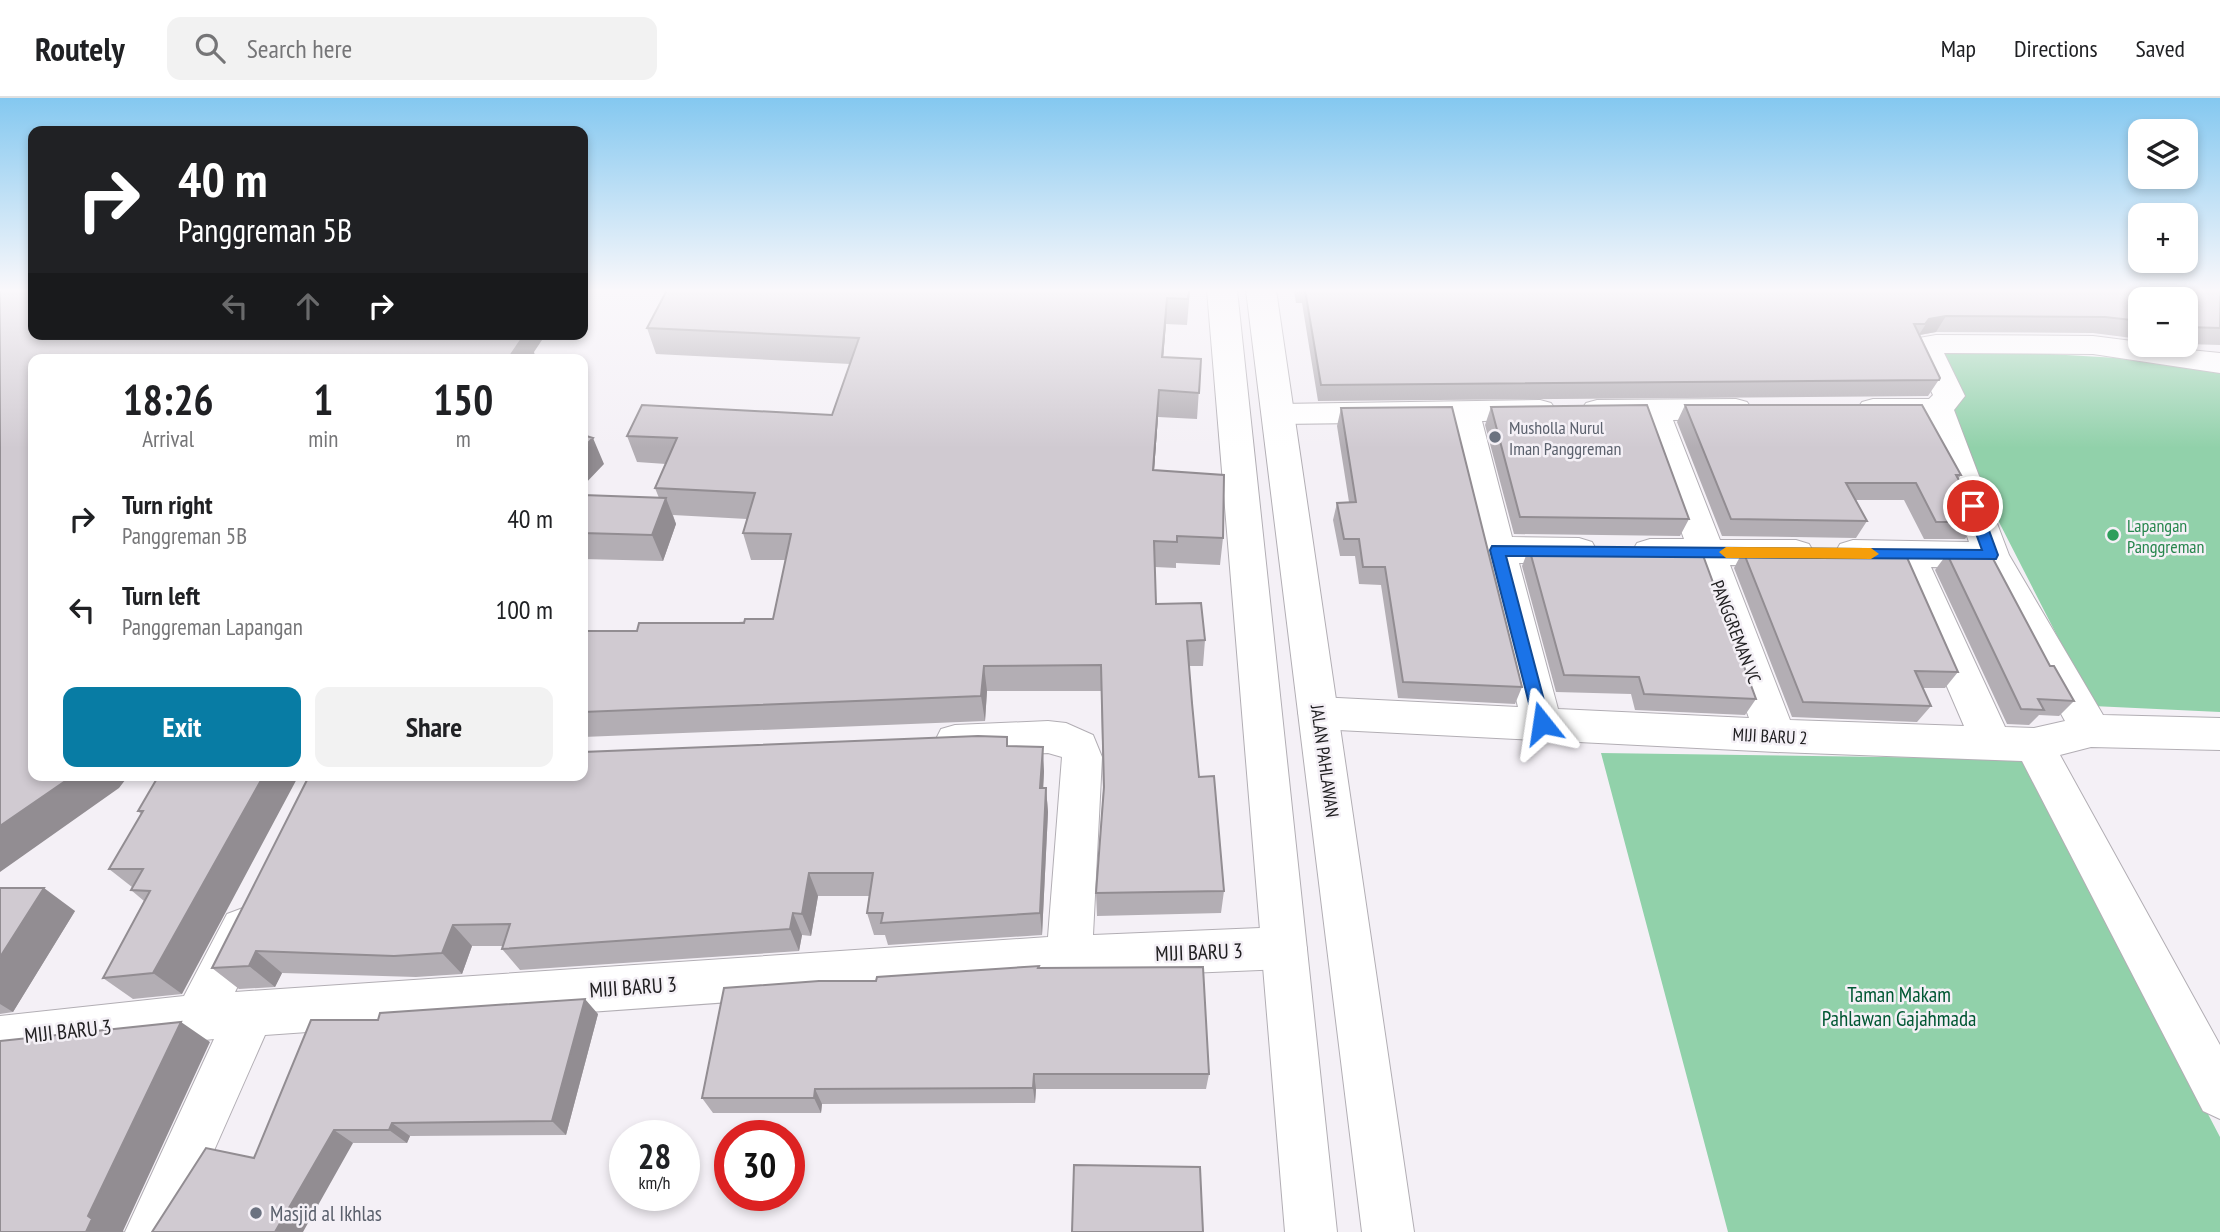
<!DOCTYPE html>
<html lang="en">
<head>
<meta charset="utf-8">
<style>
  body { margin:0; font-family:"PT Sans Narrow",sans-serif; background:#f2f2f2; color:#202124; height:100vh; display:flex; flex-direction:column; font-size:26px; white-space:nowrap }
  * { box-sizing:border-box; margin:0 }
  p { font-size:23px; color:#757577 }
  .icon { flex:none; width:38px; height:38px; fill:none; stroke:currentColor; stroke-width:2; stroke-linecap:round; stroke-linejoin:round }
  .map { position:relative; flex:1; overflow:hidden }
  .panel { position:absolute; left:28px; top:256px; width:560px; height:427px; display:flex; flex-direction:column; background:#fff; border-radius:14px; box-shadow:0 4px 10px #0003 }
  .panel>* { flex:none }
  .guide { position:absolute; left:28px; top:28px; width:560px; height:214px; border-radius:14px; box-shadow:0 4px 10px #0003; background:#202124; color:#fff; overflow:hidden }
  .fabs { position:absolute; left:2128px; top:21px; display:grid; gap:14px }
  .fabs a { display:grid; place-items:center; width:70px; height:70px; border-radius:14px; background:#fff; box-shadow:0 4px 10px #0003; font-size:35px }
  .speed { position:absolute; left:609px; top:1022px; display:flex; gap:14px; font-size:35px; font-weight:700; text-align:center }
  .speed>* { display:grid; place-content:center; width:91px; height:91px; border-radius:50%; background:#fff; box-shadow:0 4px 10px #0003; line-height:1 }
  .speed small { font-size:18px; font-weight:400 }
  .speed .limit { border:10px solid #d22; background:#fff; color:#111 }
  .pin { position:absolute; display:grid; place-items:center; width:60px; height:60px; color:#fff; margin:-30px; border:4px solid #fff; border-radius:50%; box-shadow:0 2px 7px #0007 }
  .me { position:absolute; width:77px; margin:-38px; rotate:345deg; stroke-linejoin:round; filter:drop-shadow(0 0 5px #0008) }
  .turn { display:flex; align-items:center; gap:24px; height:147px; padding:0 35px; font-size:32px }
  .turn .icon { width:91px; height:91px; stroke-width:2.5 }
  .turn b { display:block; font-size:49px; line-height:60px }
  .lanes { display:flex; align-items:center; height:66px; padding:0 35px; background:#0003; justify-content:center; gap:35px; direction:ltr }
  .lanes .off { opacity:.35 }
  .eta { display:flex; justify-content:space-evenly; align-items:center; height:119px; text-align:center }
  .eta b { font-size:42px; font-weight:700; line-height:49px }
  .action { display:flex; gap:14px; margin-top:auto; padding:14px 35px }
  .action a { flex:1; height:80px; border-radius:14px; background:#087ca4; color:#fff; font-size:28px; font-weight:700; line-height:80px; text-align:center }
  .action a+a { background:#f2f2f2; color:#202124 }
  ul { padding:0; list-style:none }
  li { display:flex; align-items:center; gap:21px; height:91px; padding:0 35px }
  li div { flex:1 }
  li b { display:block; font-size:26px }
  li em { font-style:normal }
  header { display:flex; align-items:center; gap:42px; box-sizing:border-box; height:98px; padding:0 35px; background:#fff; border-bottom:2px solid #e0e0e0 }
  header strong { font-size:33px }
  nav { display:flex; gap:38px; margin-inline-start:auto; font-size:24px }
  .search { width:490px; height:63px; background:#f2f2f2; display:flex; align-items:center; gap:18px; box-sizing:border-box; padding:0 24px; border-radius:14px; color:#757577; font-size:26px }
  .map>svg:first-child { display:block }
  .green { fill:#91d1aa }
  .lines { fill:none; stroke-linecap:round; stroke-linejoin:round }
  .minor-casing { stroke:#b2aeb4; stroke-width:2 }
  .major-casing { stroke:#b2aeb4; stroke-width:2 }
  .minor { fill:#fff; fill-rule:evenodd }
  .major { fill:#fff; fill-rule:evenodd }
  .wall { fill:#b3aeb4 }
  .shaded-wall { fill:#928d92 }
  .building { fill:#d0cad1; stroke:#928d92; stroke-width:2 }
  .route { fill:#1a73e8; stroke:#114b97; stroke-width:2 }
  .slow { fill:#f59e0b }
  .worship-dot { fill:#6b7280; stroke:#f4f0f6; stroke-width:2.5 }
  .leisure-dot { fill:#2e9e5b; stroke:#f4f0f6; stroke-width:2.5 }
  .labels { text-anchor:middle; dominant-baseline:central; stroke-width:5; stroke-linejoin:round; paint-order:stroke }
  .worship-label { font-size:18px; fill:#5b616d; stroke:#f4f0f6; text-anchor:start }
  .leisure-label { font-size:18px; fill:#27864d; stroke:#f4f0f6; text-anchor:start }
  .street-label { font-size:18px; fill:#212022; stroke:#f4f0f6 }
  .near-street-label { font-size:21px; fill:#212022; stroke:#f4f0f6 }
  .near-park-label { font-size:21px; fill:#005733; stroke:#f4f0f6 }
  .near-worship-label { font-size:21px; fill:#5b616d; stroke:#f4f0f6; text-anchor:start }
</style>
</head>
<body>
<header>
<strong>Routely</strong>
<div class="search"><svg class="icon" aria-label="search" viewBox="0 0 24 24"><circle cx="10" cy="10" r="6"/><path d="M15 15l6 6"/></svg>Search here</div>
<nav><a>Map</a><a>Directions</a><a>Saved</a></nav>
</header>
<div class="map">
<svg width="2220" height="1134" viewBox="0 0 2220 1134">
  <rect width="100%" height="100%" fill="#f4f0f6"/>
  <path class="green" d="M1909,248L2220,266V614L2093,608Z
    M1601,655L2022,661L2220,1039V1134H1728Z"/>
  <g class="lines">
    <defs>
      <path id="minor" d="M1936,237L2093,238L2140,244V247L2220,255V275L2093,256L1944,255L1965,298L1954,312L2009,457L2103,617L2220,620V652L2091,649L2060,657L2220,947V1021L2203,1013L2022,663L1776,654L1318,631L1304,626L1298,615L1304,604L1318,599L1518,609L1449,324L1278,326L1267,323L1262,316L1267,309L1278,306L1540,302L1551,305L1556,312L1551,319L1540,322L1482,323L1512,439L1579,440L1592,444L1597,453L1592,462L1579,466L1519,465L1558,611L1749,620L1694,467H1650L1637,463L1632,454L1637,445L1650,441H1684L1641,322H1597L1586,319L1581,312L1586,305L1597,302L1736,301L1747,304L1752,311L1747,318L1736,321L1673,322L1720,442H1796L1809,446L1814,455L1809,464L1796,468L1730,467L1790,622L1964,628L1895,468H1853L1840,464L1835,455L1840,446L1853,442L1969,444L1926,321H1873L1862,318L1857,311L1862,304L1873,301H1929L1933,297L1913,255L1919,240ZM1931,469L1980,470L2065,623L2034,630L2005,629Z
        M1048,623L1066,625L1093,637L1102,659L1093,837L1284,829L1300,835L1307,850L1300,865L1284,871L1069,880L265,937L178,1134H125L214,941L0,964V918L184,898L227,816L243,810L259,816L266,831L235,894L1048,839L1062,659L1048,655L955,659L941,655L935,643L941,631L955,627Z"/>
      <path id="major" d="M1207,192H1237L1337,1134H1285Z
        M1246,192H1276L1414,1134H1362Z"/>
    </defs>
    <use href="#minor" class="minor-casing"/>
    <use href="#major" class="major-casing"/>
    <use href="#minor" class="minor"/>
    <use href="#major" class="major"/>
  </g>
  <path class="wall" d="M1190,192L1187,227L1166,226L1163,259L1201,261L1197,321L1158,319L1154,372L1223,440L1220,467L1176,465V470L1155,469L1156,506L1205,542L1203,568H1189L1199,679L1224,793L1221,815L1097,818L1096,795L1103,693L1101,593H987L985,623L583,639V533H637L773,521L786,462H751L743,435L747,421L673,417L676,426L663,463L583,461V397L659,400L655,390L666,366L637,364L627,338L832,317L850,266L656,256L647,230Z
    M1294,192H2220V247L2186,246V201H2140V241L2093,235L1936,234L1920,237L1940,280L1928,298L1318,303L1302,205H1296Z
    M1685,307L1961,377L1958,381L1978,424L1965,441H1924L1904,402H1856L1867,423L1856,440L1722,438L1677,324Z
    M1491,309L1689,421L1680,438L1514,436L1485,327Z
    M1341,310L1522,589L1515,606L1398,600L1381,487L1359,486L1355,458H1340L1333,422L1337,405L1349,404L1337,328Z
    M1529,450L1756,601L1745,617L1635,612L1631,596L1556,594L1522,468Z
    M1743,453L1958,574L1945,590H1922L1931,608L1917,624L1792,619L1734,470Z
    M1947,456L2050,568L2074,603L2059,618L2039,617L2029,627L2007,626L1935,472Z
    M1007,639L1008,648L1044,673L1043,690H1046L1048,714L1042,837L888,847L885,837H874L867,815L869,798H818L811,838L802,837L799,853L520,872L502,851V848H472L462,876L416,879L282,875L275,889L239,891L212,870L313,677Z
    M159,677L182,896L133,901L103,880L144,803L131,792L132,789L109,771L142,717L138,713Z
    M0,790L75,813L13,914L0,916Z
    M1039,870L1209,976L1206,991H1036L1035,1005L822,1006L821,1015H713L702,1000L876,883Z
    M598,916L566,1037L410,1038L407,1045H353L254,1060L378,922Z"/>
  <path class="shaded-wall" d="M1167,200L1166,226L1161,285L1162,259Z
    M1946,218L1936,234L1919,237L1915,243L1929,221Z
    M518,236H546L534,254L536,261H508Z
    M1159,292L1158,319L1152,399L1153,372Z
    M593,340L604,366L583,388V350Z
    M666,400L676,426L663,463L652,437Z
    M984,568L987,593L985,623L981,598Z
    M1043,649L1044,673L1042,714L1040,690Z
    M74,677H129L119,690L0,774V728Z
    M264,677H299L182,896L153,875Z
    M1046,690L1048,714L1042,837L1040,815Z
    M809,775L818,798L811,838L802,816Z
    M44,790L75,813L13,914L0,906V859Z
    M793,815L802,837L799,853L790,831Z
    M453,827L472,848L462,876L442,855Z
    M256,853L282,875L275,889L249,868Z
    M585,901L598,916L566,1037L552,1023Z
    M181,924L210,944L123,1133L124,1134H86L88,1118Z
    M1034,976L1036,991L1035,1005L1033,990Z
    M815,991L822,1006L821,1015L814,1000Z
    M392,1025L410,1038L407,1045L389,1032Z
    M334,1032L353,1045L303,1134H275Z"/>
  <path class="building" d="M0,192H33V236H525L508,261H33V677H74L0,728Z
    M667,192H1189L1188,201L1167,200L1162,259L1201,261L1199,295L1159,292L1153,372L1224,377L1223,440L1177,438V444L1154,443L1156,506L1201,505L1205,542L1187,543L1192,605L1199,679L1214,678L1224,793L1096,795L1104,689L1101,567L984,568L981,598L583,614V533H637L639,525H744L745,521H773L791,436L743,435L755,395L655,390L677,340L627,338L642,307L832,317L859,240L647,230Z
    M1305,192H2220V230L2186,229V201H2140V223L2105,219L1946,218L1929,221L1925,226H1914L1940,280L1939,282L1321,287Z
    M1647,307L1689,421L1520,419L1491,309Z
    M1685,307H1922L1961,377H1956L1970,402L1978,424H1936L1916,385H1846L1867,423L1731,421Z
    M1452,309L1522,589L1403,584L1385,469H1363L1359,441H1344L1337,405L1356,404L1341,310Z
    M583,337L593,340L583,350Z
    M583,397L666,400L652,437L583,435Z
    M1529,450L1701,452L1756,601L1644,596L1639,579L1564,577Z
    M1743,453L1905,455L1958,574L1915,573L1931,608L1803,604Z
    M1947,456L1991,457L2050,568H2054L2074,603L2038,601L2044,612L2021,611Z
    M978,638L1007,639V648L1043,649L1040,690H1046L1040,815L881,825L883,815H867L873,775H809L802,816L793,815L790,831L502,851L510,826L453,827L442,855L394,858L256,853L249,868L212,870L307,682L313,677H583V654Z
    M159,677H264L153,875L103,880L150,793L131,792L143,771H109L143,713H138Z
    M0,790H44L0,859Z
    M1039,868L1038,870L1203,869L1209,976H1034L1033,990L815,991L814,1000H702L724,890L819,883H876L877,879Z
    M585,901L552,1023L392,1025L389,1032H334L275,1134H152L206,1050L254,1060L311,922H378L380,915Z
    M181,924L88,1118L92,1121L86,1134H0V943Z
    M1074,1067L1200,1069L1203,1134H1072Z"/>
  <linearGradient id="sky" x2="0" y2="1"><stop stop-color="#84c8f0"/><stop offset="0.55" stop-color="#faf8fb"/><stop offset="1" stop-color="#faf8fb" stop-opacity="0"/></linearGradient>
  <rect width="2220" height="350" fill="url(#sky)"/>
  <path class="route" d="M1973,403L1980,408L1998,457L1996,461L1506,458L1550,625L1548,630H1536L1534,625L1490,452L1492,448L1982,452L1966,408Z"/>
  <path class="slow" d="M1726,449L1871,450L1879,456L1871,461L1726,460L1719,454Z"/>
  <g class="worship-dot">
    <circle cx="1495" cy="339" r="7"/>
    <circle cx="256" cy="1115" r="7"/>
  </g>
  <circle class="leisure-dot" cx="2113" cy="437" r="7"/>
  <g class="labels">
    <g class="worship-label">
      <text x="1509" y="329">Musholla Nurul<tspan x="1509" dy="21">Iman Panggreman</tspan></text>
    </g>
    <g class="leisure-label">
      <text x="2127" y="427">Lapangan<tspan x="2127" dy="21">Panggreman</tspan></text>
    </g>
    <g class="street-label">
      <text transform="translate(1736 534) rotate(69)">PANGGREMAN VC</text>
      <text transform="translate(1770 638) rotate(3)">MIJI BARU 2</text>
      <text transform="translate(1325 663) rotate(82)">JALAN PAHLAWAN</text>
    </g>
    <g class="near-street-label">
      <text transform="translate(1199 854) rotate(-2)">MIJI BARU 3</text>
      <text transform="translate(633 889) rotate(-4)">MIJI BARU 3</text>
      <text transform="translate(68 933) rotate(-6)">MIJI BARU 3</text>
    </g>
    <g class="near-park-label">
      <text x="1899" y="896">Taman Makam<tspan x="1899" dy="24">Pahlawan Gajahmada</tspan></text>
    </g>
    <g class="near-worship-label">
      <text x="270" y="1115">Masjid al Ikhlas</text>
    </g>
  </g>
</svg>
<div class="fabs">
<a><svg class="icon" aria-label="layers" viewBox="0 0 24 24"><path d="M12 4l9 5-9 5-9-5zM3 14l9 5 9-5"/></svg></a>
<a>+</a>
<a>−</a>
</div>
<div class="speed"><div>28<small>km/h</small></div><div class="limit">30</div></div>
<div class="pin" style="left:1973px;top:408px;background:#d93025"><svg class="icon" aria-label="arrive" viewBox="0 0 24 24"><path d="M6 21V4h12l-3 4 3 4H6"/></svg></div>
<svg class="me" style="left:1542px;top:625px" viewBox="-20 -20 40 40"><path d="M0-17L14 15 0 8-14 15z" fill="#1a73e8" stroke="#fff" stroke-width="4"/></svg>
<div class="guide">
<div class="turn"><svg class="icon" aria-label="right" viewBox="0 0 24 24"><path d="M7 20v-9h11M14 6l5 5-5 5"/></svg><div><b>40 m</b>Panggreman 5B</div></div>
<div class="lanes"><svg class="icon off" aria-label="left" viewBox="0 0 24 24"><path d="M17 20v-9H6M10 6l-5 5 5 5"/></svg><svg class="icon off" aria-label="ahead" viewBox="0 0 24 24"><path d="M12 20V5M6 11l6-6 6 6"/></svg><svg class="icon" aria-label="right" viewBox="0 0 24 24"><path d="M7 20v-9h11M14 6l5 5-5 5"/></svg></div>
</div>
<section class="panel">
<div class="eta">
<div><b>18:26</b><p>Arrival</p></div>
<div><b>1</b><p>min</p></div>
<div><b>150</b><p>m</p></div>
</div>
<ul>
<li><svg class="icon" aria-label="right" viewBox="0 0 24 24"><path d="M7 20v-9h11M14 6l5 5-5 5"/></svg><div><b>Turn right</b><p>Panggreman 5B</p></div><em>40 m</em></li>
<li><svg class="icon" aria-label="left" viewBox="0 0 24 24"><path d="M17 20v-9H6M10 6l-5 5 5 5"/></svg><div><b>Turn left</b><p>Panggreman Lapangan</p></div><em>100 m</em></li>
</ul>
<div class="action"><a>Exit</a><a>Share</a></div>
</section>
</div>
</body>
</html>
